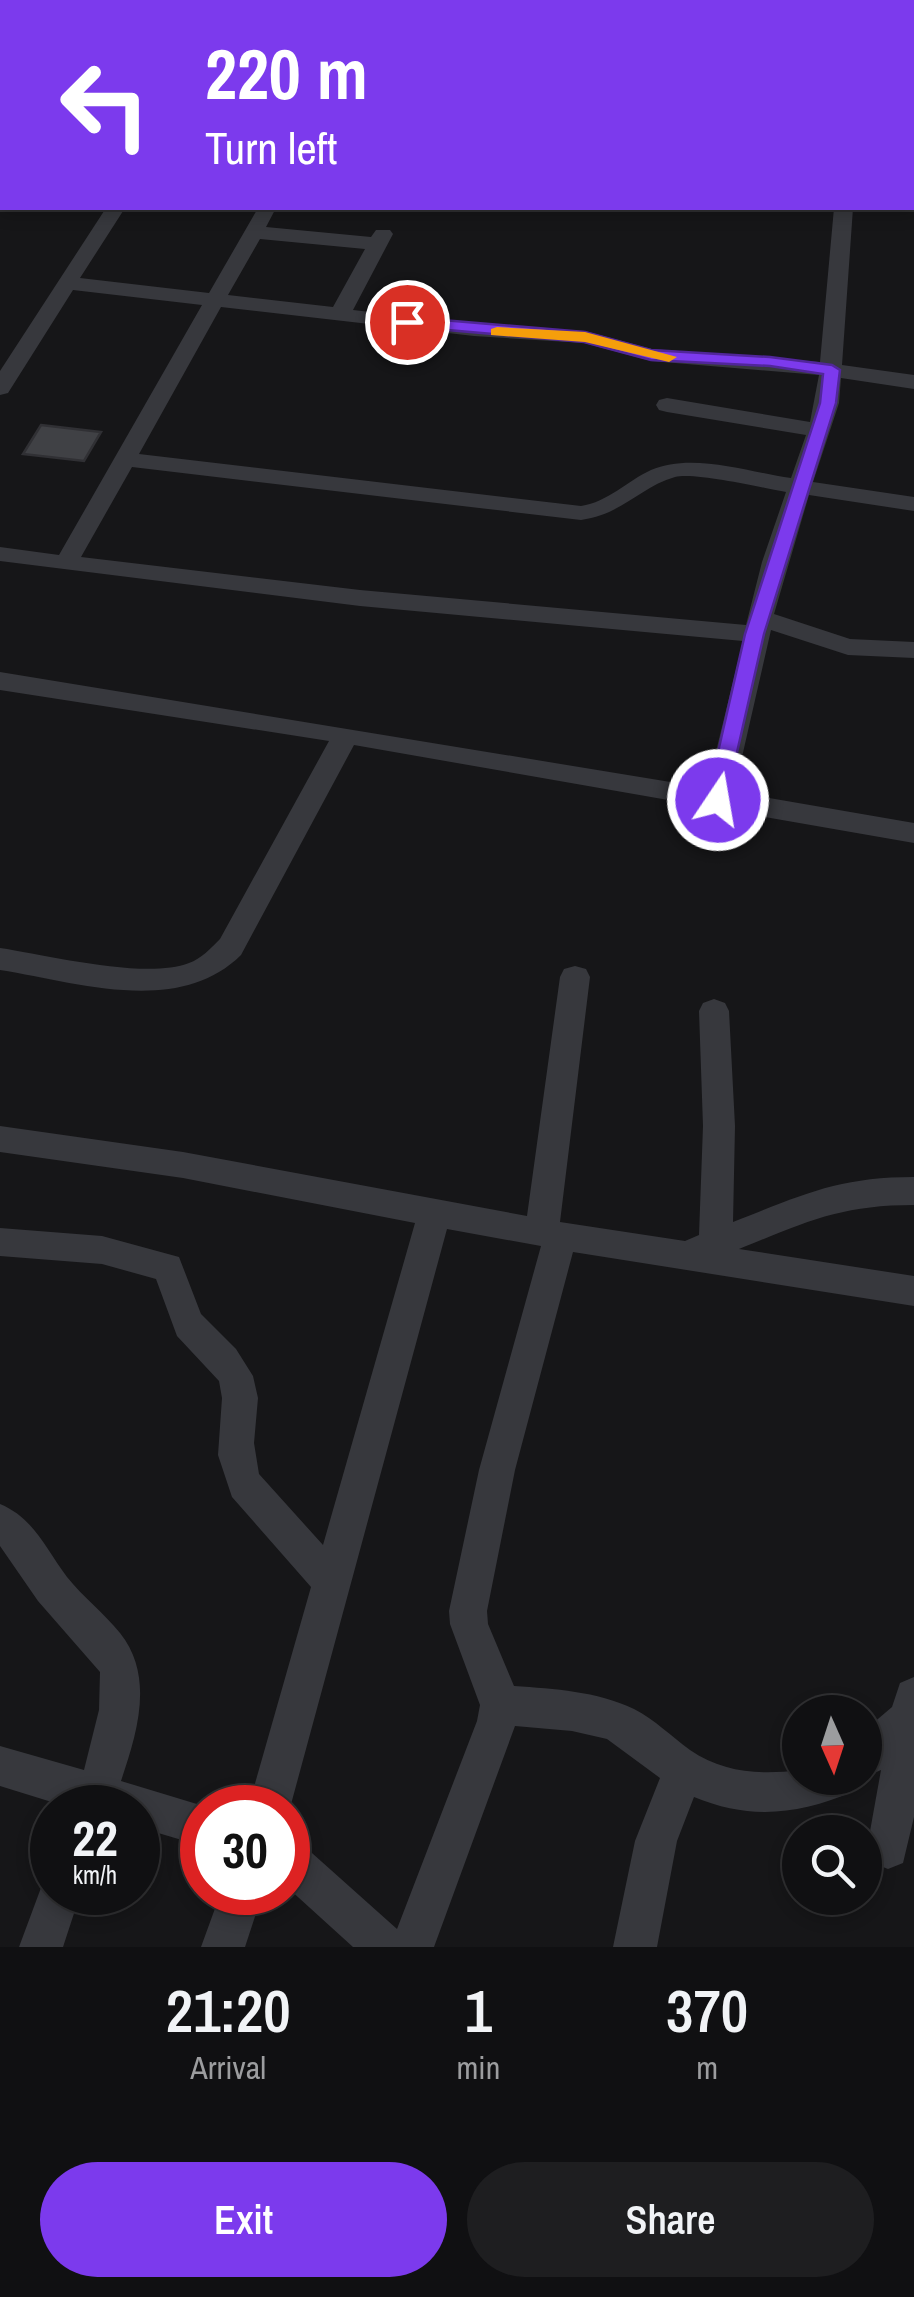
<!DOCTYPE html>
<html lang="en">
<head>
<meta charset="utf-8">
<style>
  body { margin:0; font-family:"Archivo Narrow",sans-serif; background:#1e1e20; color:#f1f3f6; height:100vh; display:flex; flex-direction:column; font-size:38px; white-space:nowrap }
  * { box-sizing:border-box; margin:0 }
  p { font-size:32px; color:#9c9d9f }
  .icon { flex:none; width:55px; height:55px; fill:none; stroke:currentColor; stroke-width:2; stroke-linecap:round; stroke-linejoin:round }
  .map { position:relative; height:1947px; overflow:hidden }
  .details { display:flex; flex-direction:column; background:#101012; flex:1 }
  .details>* { flex:none }
  .top-card { position:absolute; left:0px; top:0px; width:915px; height:210px; box-shadow:0 5px 15px #0003,0 0 0 2px #303032; background:#7c3aed; color:#fff; overflow:hidden }
  .needle { width:65px; rotate:177deg }
  .controls { position:absolute; left:782px; top:1695px; display:grid; gap:20px }
  .controls a { display:grid; place-items:center; width:100px; height:100px; border-radius:50%; background:#101012; box-shadow:0 5px 15px #0003,0 0 0 2px #303032; font-size:50px }
  .speed { position:absolute; left:30px; top:1785px; display:flex; gap:20px; font-size:50px; font-weight:700; text-align:center }
  .speed>* { display:grid; place-content:center; width:130px; height:130px; border-radius:50%; background:#101012; box-shadow:0 5px 15px #0003,0 0 0 2px #303032; line-height:1 }
  .speed small { font-size:25px; font-weight:400 }
  .speed .limit { border:15px solid #d22; background:#fff; color:#111 }
  .pin { position:absolute; display:grid; place-items:center; width:85px; height:85px; color:#fff; margin:-42px; border:5px solid #fff; border-radius:50%; box-shadow:0 2px 10px #0007 }
  .me { position:absolute; width:110px; margin:-55px; rotate:12deg; stroke-linejoin:round; filter:drop-shadow(0 0 8px #0008) }
  .turn { display:flex; align-items:center; gap:35px; height:210px; padding:0 40px; font-size:45px }
  .turn .icon { width:130px; height:130px; stroke-width:2.5 }
  .turn b { display:block; font-size:70px; line-height:85px }
  .eta { display:flex; justify-content:space-evenly; align-items:center; height:170px; text-align:center }
  .eta b { font-size:60px; font-weight:600; line-height:70px }
  .button { display:flex; gap:20px; margin-top:auto; padding:20px 40px }
  .button a { flex:1; height:115px; border-radius:60px; background:#7c3aed; color:#fff; font-size:40px; font-weight:600; line-height:115px; text-align:center }
  .button a+a { background:#1e1e20; color:#f1f3f6 }
  .map>svg:first-child { display:block }
  .building { fill:#404145; stroke:#303034; stroke-width:2.5 }
  .lines { fill:none; stroke-linecap:round; stroke-linejoin:round }
  .lane { fill:#37383d; fill-rule:evenodd }
  .street { fill:#37383d; fill-rule:evenodd }
  .route { fill:#7c3aed; stroke:#51269a; stroke-width:2.5 }
  .slow { fill:#f59e0b }
</style>
</head>
<body>
<div class="map">
<svg width="914" height="1947" viewBox="0 0 914 1947">
  <rect width="100%" height="100%" fill="#161618"/>
  <path class="building" d="M41,425L101,432L84,461L23,454Z"/>
  <g class="lines">
    <path class="lane" d="M912,168H914V174H912Z"/>
    <path class="street" d="M117,0H149L150,2H118Z
      M437,0H453V2H437Z
      M677,0H693V2H677Z
      M905,0H914V6L912,2Z
      M0,55H2V65H0Z
      M0,173H2V185H0Z
      M106,208H125L80,278L209,293L258,208H276L266,227L371,237L376,230H390L393,234L353,310L474,324L585,331L652,349L820,362L834,208H853L842,365L914,375V389L841,378L839,403L813,482L914,497V511L809,495L774,614L850,639L914,642V658L848,655L771,630L734,792L914,823V843L354,745L241,955C178,1017 77,982 0,970V948C48,955 145,980 189,963C201,959 211,948 220,939L329,741L0,690V672L707,788L743,641L360,606L0,561V547L59,555L202,305L73,290L8,393L0,395V371ZM260,239L365,249L333,307L228,295ZM221,307L474,336L584,343L651,361L819,375L810,422L667,398L659,400L656,405L659,410L667,412L806,435L791,478C748,472 692,452 651,470C627,481 608,502 581,506L139,454ZM132,467L581,520C623,514 640,487 675,477C696,472 762,488 786,492L762,562L746,625L360,590L81,557Z
      M575,966L586,969L590,977L560,1222L685,1241L699,1235L703,1126L699,1011L703,1003L714,999L725,1003L729,1011L735,1126L733,1222C802,1195 838,1177 914,1177V1205C840,1205 806,1222 739,1249L914,1276V1306L573,1252L515,1470L487,1611L488,1624L514,1686C555,1689 596,1691 634,1709C655,1720 671,1736 690,1750C723,1773 761,1775 800,1770V1778H858L852,1792C797,1815 750,1820 694,1797L677,1841L657,1947H613L635,1841L660,1778L607,1739L572,1731L515,1726L434,1947H353L288,1888V1839L303,1845L397,1929L477,1721L480,1705L450,1624L449,1611L479,1470L541,1246L447,1229L290,1808L288,1813V1808H248L311,1587L232,1497L218,1455L222,1398L219,1381L177,1336L156,1279L102,1264L0,1256V1228L102,1236L179,1257L201,1314L236,1349L253,1376L258,1398L254,1443L259,1474L323,1545L415,1223L183,1178L0,1152V1126L183,1152L527,1216L560,977L564,969Z
      M0,1504C34,1518 46,1549 67,1577C83,1597 104,1613 120,1633C155,1677 137,1733 121,1781L210,1808H202V1846L138,1827V1808H71L0,1786V1746L84,1770L99,1710L100,1672L38,1601L0,1546Z
      M914,1677V1817L903,1863L888,1869L873,1863L867,1848L881,1770L865,1777V1730L892,1707L900,1683Z
      M52,1874V1892H81L63,1947H19L45,1877Z
      M221,1892H263L245,1947H201Z"/>
  </g>
  <path class="route" d="M407,317L585,332L651,350L770,357L832,365L840,370L836,403L764,634L725,805H710L707,800L745,634L820,403L823,374L770,366L651,360L584,342L402,326V319Z"/>
  <path class="slow" d="M497,327L585,332L677,357L669,362L585,342L491,335V329Z"/>
</svg>
<div class="controls">
<a><svg class="needle" viewBox="-14 -14 28 28"><path d="M0-13l5 13h-10z" fill="#e53935"/><path d="M0 13l5-13h-10z" fill="#9c9d9f"/></svg></a>
<a><svg class="icon" aria-label="search" viewBox="0 0 24 24"><circle cx="10" cy="10" r="6"/><path d="M15 15l6 6"/></svg></a>
</div>
<div class="speed"><div>22<small>km/h</small></div><div class="limit">30</div></div>
<div class="pin" style="left:407px;top:322px;background:#d93025"><svg class="icon" aria-label="arrive" viewBox="0 0 24 24"><path d="M6 21V4h12l-3 4 3 4H6"/></svg></div>
<svg class="me" style="left:718px;top:800px" viewBox="-20 -20 40 40"><circle r="17" fill="#7c3aed" stroke="#fff" stroke-width="3"/><path d="M0-11L8 9 0 5-8 9z" fill="#fff"/></svg>
<div class="top-card">
<div class="turn"><svg class="icon" aria-label="left" viewBox="0 0 24 24"><path d="M17 20v-9H6M10 6l-5 5 5 5"/></svg><div><b>220 m</b>Turn left</div></div>
</div>
</div>
<section class="details">
<div class="eta">
<div><b>21:20</b><p>Arrival</p></div>
<div><b>1</b><p>min</p></div>
<div><b>370</b><p>m</p></div>
</div>
<div class="button"><a>Exit</a><a>Share</a></div>
</section>
</body>
</html>
